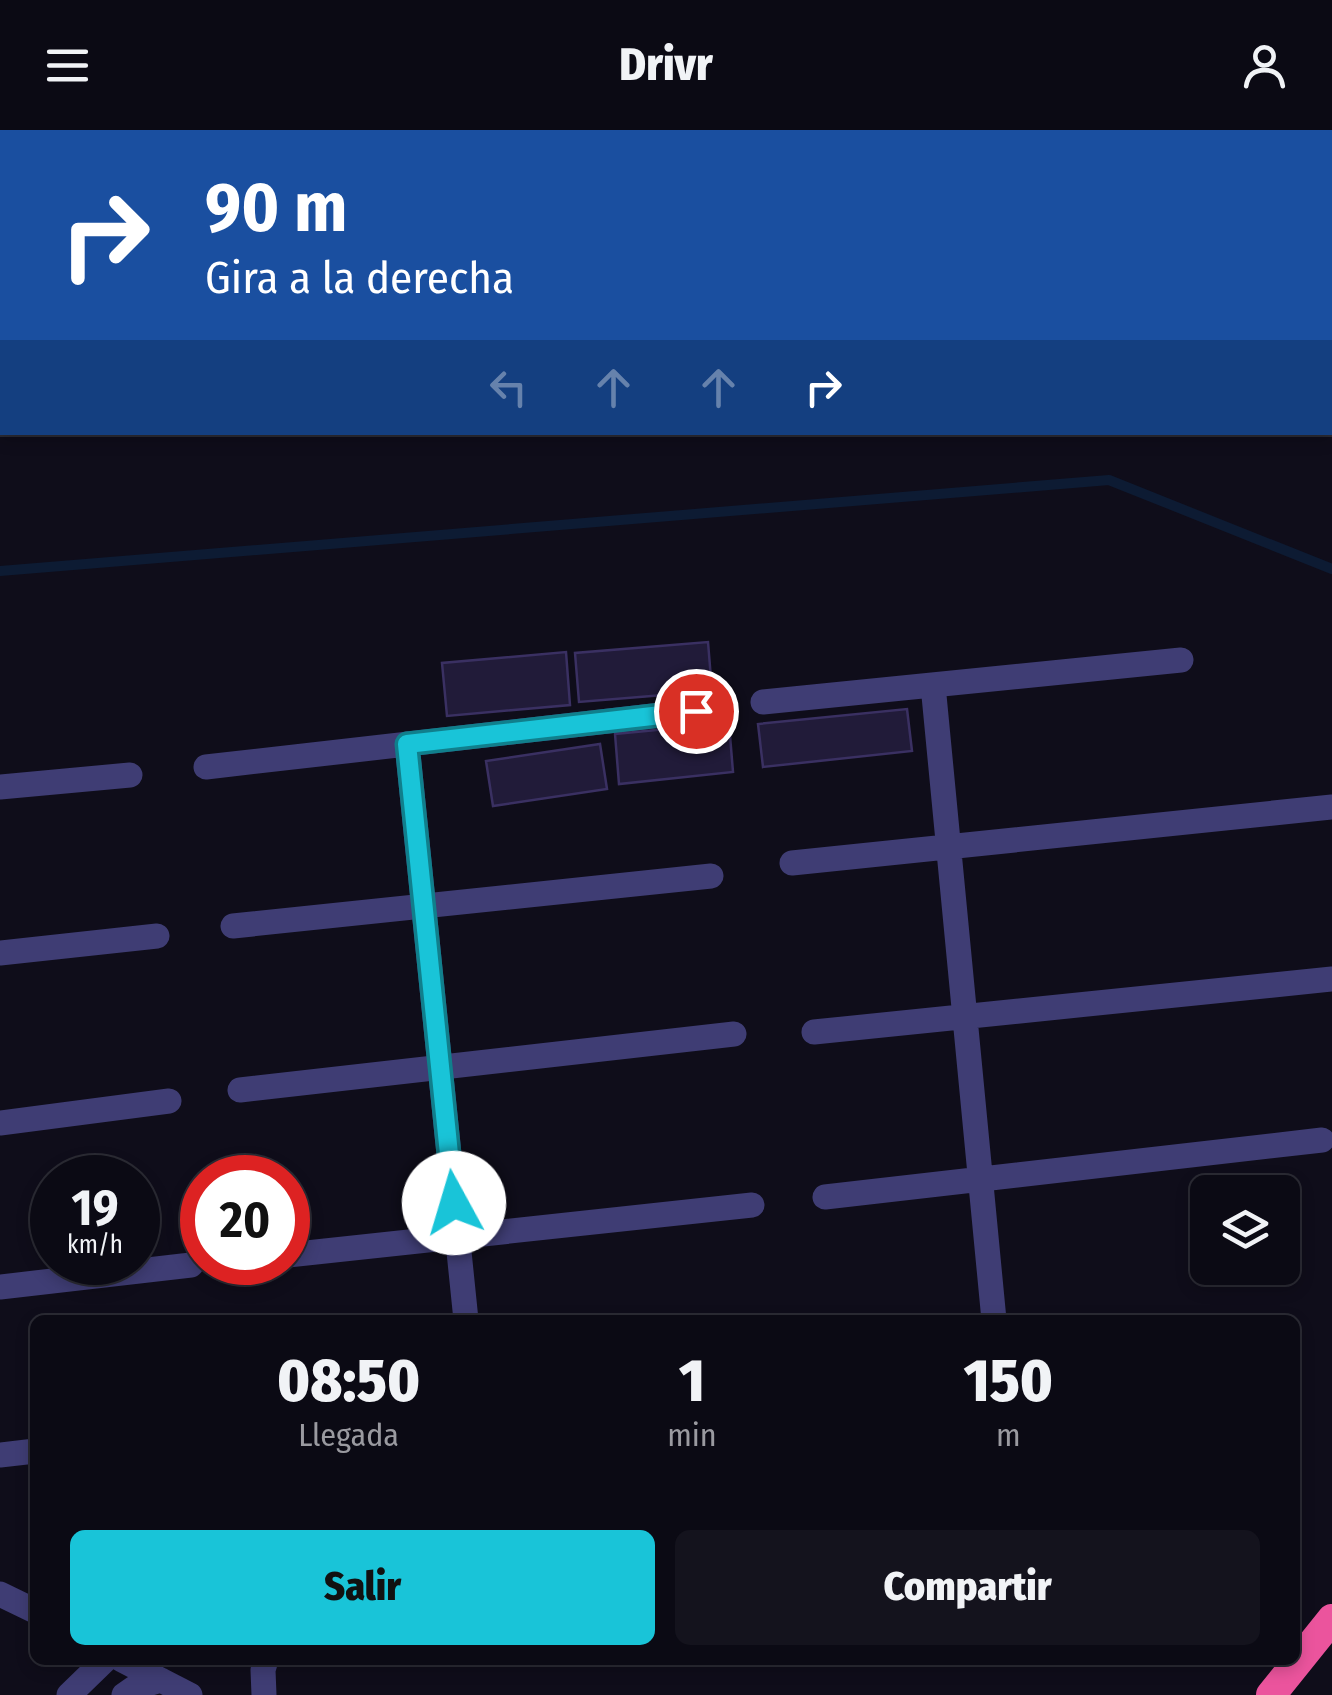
<!DOCTYPE html>
<html lang="es">
<head>
<meta charset="utf-8">
<style>
  body { margin:0; font-family:"Fira Sans Condensed",sans-serif; background:#14131d; color:#f1f3f6; height:100vh; display:flex; flex-direction:column; font-size:38px; white-space:nowrap }
  * { box-sizing:border-box; margin:0 }
  p { font-size:32px; color:#9a9aa0 }
  .icon { flex:none; width:55px; height:55px; fill:none; stroke:currentColor; stroke-width:2; stroke-linecap:round; stroke-linejoin:round }
  .map { position:relative; flex:1; overflow:hidden }
  .sheet { position:absolute; left:30px; top:1185px; width:1270px; height:350px; display:flex; flex-direction:column; background:#0b0a14; border-radius:15px; box-shadow:0 5px 15px #0003,0 0 0 2px #2b2b34 }
  .sheet>* { flex:none }
  .top-card { position:absolute; left:0px; top:0px; width:1332px; height:305px; box-shadow:0 5px 15px #0003,0 0 0 2px #2b2b34; background:#1a4fa0; color:#fff; overflow:hidden }
  .buttons { position:absolute; left:1190px; top:1045px; display:grid; gap:20px }
  .buttons a { display:grid; place-items:center; width:110px; height:110px; border-radius:15px; background:#0b0a14; box-shadow:0 5px 15px #0003,0 0 0 2px #2b2b34; font-size:50px }
  .speed { position:absolute; left:30px; top:1025px; display:flex; gap:20px; font-size:50px; font-weight:700; text-align:center }
  .speed>* { display:grid; place-content:center; width:130px; height:130px; border-radius:50%; background:#0b0a14; box-shadow:0 5px 15px #0003,0 0 0 2px #2b2b34; line-height:1 }
  .speed small { font-size:25px; font-weight:400 }
  .speed .limit { border:15px solid #d22; background:#fff; color:#111 }
  .pin { position:absolute; display:grid; place-items:center; width:85px; height:85px; color:#fff; margin:-42px; border:5px solid #fff; border-radius:50%; box-shadow:0 2px 10px #0007 }
  .me { position:absolute; width:110px; margin:-55px; rotate:354deg; stroke-linejoin:round; filter:drop-shadow(0 0 8px #0008) }
  .turn { display:flex; align-items:center; gap:35px; height:210px; padding:0 40px; font-size:45px }
  .turn .icon { width:130px; height:130px; stroke-width:2.5 }
  .turn b { display:block; font-size:70px; line-height:85px }
  .lanes { display:flex; align-items:center; height:95px; padding:0 40px; background:#0003; justify-content:center; gap:50px; direction:ltr }
  .lanes .off { opacity:.35 }
  .eta { display:flex; justify-content:space-evenly; align-items:center; height:170px; text-align:center }
  .eta b { font-size:60px; font-weight:800; line-height:70px }
  .primary-button { display:flex; gap:20px; margin-top:auto; padding:20px 40px }
  .primary-button a { flex:1; height:115px; border-radius:15px; background:#19c4d8; color:#111; font-size:40px; font-weight:800; line-height:115px; text-align:center }
  .primary-button a+a { background:#14131d; color:#f1f3f6 }
  header { display:flex; justify-content:space-between; align-items:center; height:130px; padding:0 40px; background:#0b0a14; font-size:45px; font-weight:800 }
  .map>svg:first-child { display:block }
  .lines { fill:none; stroke-linecap:round; stroke-linejoin:round }
  .stream { stroke:#0d1b33; stroke-width:10 }
  .building { fill:#211b39; stroke:#3a3062; stroke-width:2.5 }
  .minor { stroke:#3f3d74; stroke-width:25 }
  .highway { stroke:#eb549d; stroke-width:30 }
  .route-casing { stroke:#107f8c; stroke-width:25 }
  .route { stroke:#19c4d8; stroke-width:18 }
</style>
</head>
<body>
<header><svg class="icon" aria-label="menu" viewBox="0 0 24 24"><path d="M4 6h16M4 12h16M4 18h16"/></svg>Drivr<svg class="icon" aria-label="person" viewBox="0 0 24 24"><circle cx="12" cy="8" r="4"/><path d="M4 21q1-7 8-7t8 7"/></svg></header>
<div class="map">
<svg width="1332" height="1565" viewBox="0 0 1332 1565">
  <rect width="100%" height="100%" fill="#0f0d1a"/>
  <g class="lines">
    <path class="stream" d="M0,441L1109,350L1332,439"/>
  </g>
  <path class="building" d="M708,512L712,561L579,572L575,523Z
    M566,522L570,575L447,586L442,533Z
    M907,579L912,621L763,637L758,594Z
    M729,593L733,642L619,654L615,604Z
    M600,614L607,659L493,676L486,631Z"/>
  <g class="lines">
    <path class="minor" d="M518,0L519,2
      M1036,0L1037,2
      M1330,155L1332,156
      M0,168L2,167
      M933,555L994,1190
      M763,572L1181,530
      M407,614L466,1190
      M206,637L696,581
      M0,657L130,645
      M792,733L1332,677
      M233,796L711,746
      M0,823L157,806
      M814,902L1332,849
      M240,960L734,904
      M0,993L169,971
      M825,1067L1322,1010
      M288,1125L752,1075
      M0,1157L191,1135
      M0,1325L35,1321
      M0,1464L35,1481
      M122,1530L190,1565
      M69,1565L105,1530
      M124,1565L134,1558L161,1550
      M264,1565L263,1540L266,1530"/>
    <path class="highway" d="M1271,1565L1332,1489"/>
  </g>
  <g class="lines">
    <defs>
      <path id="route" d="M454,1073L407,614L696,581"/>
    </defs>
    <use href="#route" class="route-casing"/>
    <use href="#route" class="route"/>
  </g>
</svg>
<div class="buttons">
<a><svg class="icon" aria-label="layers" viewBox="0 0 24 24"><path d="M12 4l9 5-9 5-9-5zM3 14l9 5 9-5"/></svg></a>
</div>
<div class="speed"><div>19<small>km/h</small></div><div class="limit">20</div></div>
<div class="pin" style="left:696px;top:581px;background:#d93025"><svg class="icon" aria-label="arrive" viewBox="0 0 24 24"><path d="M6 21V4h12l-3 4 3 4H6"/></svg></div>
<svg class="me" style="left:454px;top:1073px" viewBox="-20 -20 40 40"><circle r="19" fill="#fff"/><path d="M0-13L10 11 0 6-10 11z" fill="#19c4d8"/></svg>
<div class="top-card">
<div class="turn"><svg class="icon" aria-label="right" viewBox="0 0 24 24"><path d="M7 20v-9h11M14 6l5 5-5 5"/></svg><div><b>90 m</b>Gira a la derecha</div></div>
<div class="lanes"><svg class="icon off" aria-label="left" viewBox="0 0 24 24"><path d="M17 20v-9H6M10 6l-5 5 5 5"/></svg><svg class="icon off" aria-label="ahead" viewBox="0 0 24 24"><path d="M12 20V5M6 11l6-6 6 6"/></svg><svg class="icon off" aria-label="ahead" viewBox="0 0 24 24"><path d="M12 20V5M6 11l6-6 6 6"/></svg><svg class="icon" aria-label="right" viewBox="0 0 24 24"><path d="M7 20v-9h11M14 6l5 5-5 5"/></svg></div>
</div>
<section class="sheet">
<div class="eta">
<div><b>08:50</b><p>Llegada</p></div>
<div><b>1</b><p>min</p></div>
<div><b>150</b><p>m</p></div>
</div>
<div class="primary-button"><a>Salir</a><a>Compartir</a></div>
</section>
</div>
</body>
</html>
